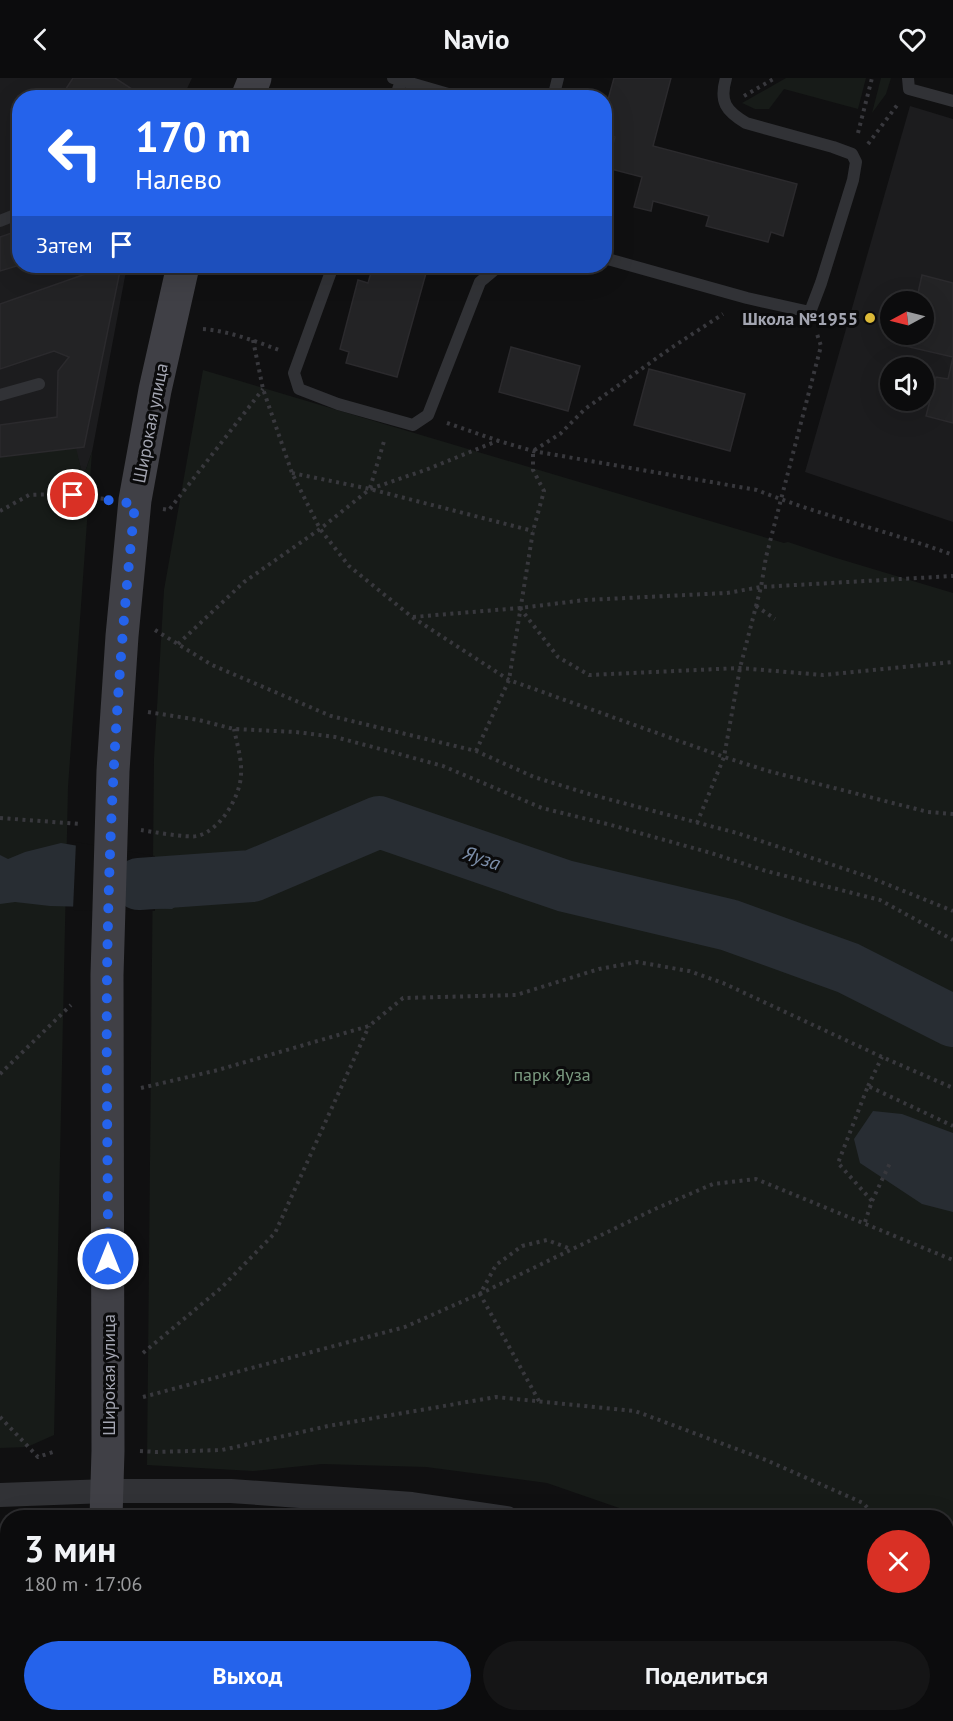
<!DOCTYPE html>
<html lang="ru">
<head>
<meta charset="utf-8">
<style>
  body { margin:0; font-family:"PT Sans",sans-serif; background:#151516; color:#f1f3f6; height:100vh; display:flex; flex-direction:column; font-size:22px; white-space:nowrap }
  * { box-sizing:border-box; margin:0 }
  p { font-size:20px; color:#9a9b9d }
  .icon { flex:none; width:33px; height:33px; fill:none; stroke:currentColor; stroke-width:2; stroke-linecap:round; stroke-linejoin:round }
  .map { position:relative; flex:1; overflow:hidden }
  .panel { position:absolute; left:0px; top:1432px; width:954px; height:212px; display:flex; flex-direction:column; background:#0c0c0d; border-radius:24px 24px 0 0; box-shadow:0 6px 24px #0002,0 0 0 2px #2c2c2e }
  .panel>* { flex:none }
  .top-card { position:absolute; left:12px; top:12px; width:600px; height:183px; border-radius:24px; box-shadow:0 6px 24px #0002,0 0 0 2px #2c2c2e; background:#2563eb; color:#fff; overflow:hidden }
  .needle { width:39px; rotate:263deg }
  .tools { position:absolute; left:880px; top:213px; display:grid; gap:12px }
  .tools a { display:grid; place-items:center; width:54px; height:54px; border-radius:50%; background:#0c0c0d; box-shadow:0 6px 24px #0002,0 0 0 2px #2c2c2e; font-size:30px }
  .pin { position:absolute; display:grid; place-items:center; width:51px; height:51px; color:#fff; margin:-26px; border:3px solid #fff; border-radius:50%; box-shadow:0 2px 6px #0007 }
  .me { position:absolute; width:66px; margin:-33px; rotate:0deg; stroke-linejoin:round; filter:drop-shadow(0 0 4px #0008) }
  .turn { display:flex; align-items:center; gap:21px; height:126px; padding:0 24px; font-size:27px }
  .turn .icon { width:78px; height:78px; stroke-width:2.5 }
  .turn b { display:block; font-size:42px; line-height:51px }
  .then { display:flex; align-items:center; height:57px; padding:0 24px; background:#0003; gap:12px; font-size:22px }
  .round { display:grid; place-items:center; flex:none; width:63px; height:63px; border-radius:32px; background:#151516 }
  .headline { display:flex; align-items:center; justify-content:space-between; height:102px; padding:0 24px }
  h1 { font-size:36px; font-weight:700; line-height:45px }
  .primary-button { display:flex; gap:12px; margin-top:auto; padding:12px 24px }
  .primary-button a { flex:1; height:69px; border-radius:36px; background:#2563eb; color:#fff; font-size:24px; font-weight:700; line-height:69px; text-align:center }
  .primary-button a+a { background:#151516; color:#f1f3f6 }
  header { display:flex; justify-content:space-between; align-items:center; height:78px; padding:0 24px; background:#0c0c0d; font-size:27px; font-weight:700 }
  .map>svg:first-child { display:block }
  .built { fill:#1c1c1e; fill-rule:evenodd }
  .green { fill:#171b18 }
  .water { fill:#282d33 }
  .pier { fill:#101011 }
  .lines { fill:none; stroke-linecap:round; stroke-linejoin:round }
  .river { stroke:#282d33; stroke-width:52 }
  .building { fill:#232325; stroke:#2b2a2d; stroke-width:1.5 }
  .path { stroke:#38383d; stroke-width:4; stroke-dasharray:3 4.5; stroke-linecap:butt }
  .service { stroke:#313236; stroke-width:12 }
  .minor { stroke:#313236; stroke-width:24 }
  .secondary { stroke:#404046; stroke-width:33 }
  .route { stroke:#2563eb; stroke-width:10; stroke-dasharray:0 18 }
  .poi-dot { fill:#e0bd39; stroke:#0b0b0c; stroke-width:2 }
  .labels { text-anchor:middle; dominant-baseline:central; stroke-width:6; stroke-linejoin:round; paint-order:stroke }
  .poi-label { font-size:18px; font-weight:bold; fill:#a3a5b1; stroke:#0b0b0c; text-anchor:end }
  .street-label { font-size:18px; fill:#a3a5b1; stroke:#0b0b0c }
  .park-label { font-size:18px; fill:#7b9a81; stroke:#0b0b0c }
  .water-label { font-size:20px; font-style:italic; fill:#7c8ea9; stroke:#0b0b0c }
</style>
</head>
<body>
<header><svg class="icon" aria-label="back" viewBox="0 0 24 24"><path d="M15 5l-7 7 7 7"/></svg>Navio<svg class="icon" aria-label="heart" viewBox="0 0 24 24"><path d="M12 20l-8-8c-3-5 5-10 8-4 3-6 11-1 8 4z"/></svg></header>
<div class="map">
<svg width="953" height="1643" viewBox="0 0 953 1643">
  <rect width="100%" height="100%" fill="#101011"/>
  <path class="built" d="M0,0H192L183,19L20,20V188H127L92,374L85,394L81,391L75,370L0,379Z
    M910,28L953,41V444L805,394ZM891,224H924V256H891ZM891,290H924V322H891Z"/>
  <path class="green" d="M786,0H866L858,31L784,11L769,31H755L742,25Z
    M881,0H891L886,16L872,35Z
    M203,292L784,465L788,464L833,479L953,515V1574L946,1570V1440H648L547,1405L426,1389L322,1386L253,1393L147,1387L154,680L164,512Z
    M76,370L81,391L85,394L92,374L68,709L54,1357L27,1369L0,1370V379Z"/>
  <path class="water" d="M61,765L191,787L212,803L172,831L50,828L15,824L0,826V777L8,781L25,774Z
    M873,1033L902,1036L953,1055V1134L922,1126L860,1085L854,1061Z"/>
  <path class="pier" d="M76,764L155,778V833L73,832Z"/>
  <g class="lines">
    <path class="river" d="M139,806L252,798L379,744L565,808L729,847L848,890L953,943"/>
  </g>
  <path class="building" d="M73,0H115L138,15L135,20H60Z
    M614,0H671L653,68L797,106L783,158L771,154L768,164L706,148L709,138L653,123L651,133L634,129L642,99L607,90L615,59L604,56V36Z
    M20,152V187L0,193V159Z
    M91,188H121L84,369L0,379V347L57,339L58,293L69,279L54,273L0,291V226L94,193Z
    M373,188H428L397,299L346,285L349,274L340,271L358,202L368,205Z
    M922,197L953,205V345L926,338L936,299L948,301L953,279L905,268L908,256H924V224H916Z
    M511,269L580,288L568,333L499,314Z
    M649,291L745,316L730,373L634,347Z
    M270,1636H405L410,1643H270Z
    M504,1636H841L853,1643H501Z"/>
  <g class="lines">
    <path class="path" d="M744,18L775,0
      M858,55L872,0
      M868,66L898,26
      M203,251C230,253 257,264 282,273
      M253,262L263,311L292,395L320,451L349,488L412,539L509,602L724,679L768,693L928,734L953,736
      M447,345L499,363L533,373L757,412C821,438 889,453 953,477
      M292,395L370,411L533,453
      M370,410L385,360
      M163,431L169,432L263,311
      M0,433L29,417L60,416L106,421
      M756,528L775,541
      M520,530L558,579L589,597L740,590L823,597L953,584
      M413,539L520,530L585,522L727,515L761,509L953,498
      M155,552L212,587L331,638L476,673L534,699L589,716L737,755L869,799L953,833
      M178,566L244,504L320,451L370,411L428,391L497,363
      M148,634L199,642L234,651L296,654L335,659L388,673L443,688L542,730L611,747L711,775L766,793L880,822L953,862
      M476,673L509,602L533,453L544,413L533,392V373L560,356L585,331L671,270L723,236
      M0,740L80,746
      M697,745L724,679L740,590L761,509L766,479L821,268L816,253
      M141,752C153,754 188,760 197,758C220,753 240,719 241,697C242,681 237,666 234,651
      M0,996L71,927
      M868,1008L882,979
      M141,1010L218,992L369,948L403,920L516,917L599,891L637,884L689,893L723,905L882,979L953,1010
      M872,1123L890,1085
      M865,1144L872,1123L838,1085L868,1008L953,1048
      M143,1275L221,1210L275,1155L369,948
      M143,1319L405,1249L488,1212L655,1131L713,1106L756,1101L953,1182
      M539,1323L480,1216L496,1187L522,1168L547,1162L571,1171
      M0,1339L38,1379L56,1373
      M140,1373L157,1374L222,1372L328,1348L496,1319L635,1333L766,1382L863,1425L877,1440
      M0,1465L8,1464
      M946,1515L953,1521"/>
    <path class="service" d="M393,0L462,20
      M908,0L909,11L953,23
      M395,20L401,3
      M553,20L558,0
      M0,143L20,135
      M604,180L747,220L810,234L821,205L853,102L856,84L852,76L833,69L746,45C726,33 719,24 726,0
      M333,188L294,295L299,311L338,326L413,347L428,337L480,204L499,188
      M0,317L39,306
      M0,1575L3,1584L6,1643"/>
    <path class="minor" d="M0,1417L107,1413H231L412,1426L507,1440
      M946,1596L953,1600"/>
    <path class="secondary" d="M247,20L255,0
      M106,1440L108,1373L107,897L113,693L122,558L135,422L155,312L183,188
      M92,1643L93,1636"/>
  </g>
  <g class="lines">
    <path class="route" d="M73,417L135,426C118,583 109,741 107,899C106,993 108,1087 108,1181"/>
  </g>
  <circle class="poi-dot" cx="870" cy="240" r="6"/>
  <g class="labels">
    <g class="poi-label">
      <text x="858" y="240">Школа №1955</text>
    </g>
    <g class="street-label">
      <text transform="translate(150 345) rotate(-79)">Широкая улица</text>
      <text transform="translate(108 1297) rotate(-90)">Широкая улица</text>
    </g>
    <g class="park-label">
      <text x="552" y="996">парк Яуза</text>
    </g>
    <g class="water-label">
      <text transform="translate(482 780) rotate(19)">Яуза</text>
    </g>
  </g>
</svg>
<div class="tools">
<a><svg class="needle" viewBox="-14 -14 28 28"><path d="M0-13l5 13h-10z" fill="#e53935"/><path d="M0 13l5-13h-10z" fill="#9a9b9d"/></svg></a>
<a><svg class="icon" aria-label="sound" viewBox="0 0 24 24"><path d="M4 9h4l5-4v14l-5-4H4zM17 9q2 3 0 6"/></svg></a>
</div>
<div class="pin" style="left:73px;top:417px;background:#d93025"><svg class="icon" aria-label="arrive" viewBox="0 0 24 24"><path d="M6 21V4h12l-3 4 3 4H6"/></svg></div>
<svg class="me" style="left:108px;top:1181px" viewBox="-20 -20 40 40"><circle r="17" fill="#2563eb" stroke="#fff" stroke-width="3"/><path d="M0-11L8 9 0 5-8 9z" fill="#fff"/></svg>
<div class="top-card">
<div class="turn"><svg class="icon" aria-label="left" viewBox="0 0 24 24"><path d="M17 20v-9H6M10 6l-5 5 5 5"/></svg><div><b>170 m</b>Налево</div></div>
<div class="then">Затем<svg class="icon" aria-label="arrive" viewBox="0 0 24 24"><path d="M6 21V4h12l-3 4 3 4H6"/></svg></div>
</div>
<section class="panel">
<div class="headline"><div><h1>3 мин</h1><p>180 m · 17:06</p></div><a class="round" style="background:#d93025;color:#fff"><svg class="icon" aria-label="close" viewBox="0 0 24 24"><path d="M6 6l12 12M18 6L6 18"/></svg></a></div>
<div class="primary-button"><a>Выход</a><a>Поделиться</a></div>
</section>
</div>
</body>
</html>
